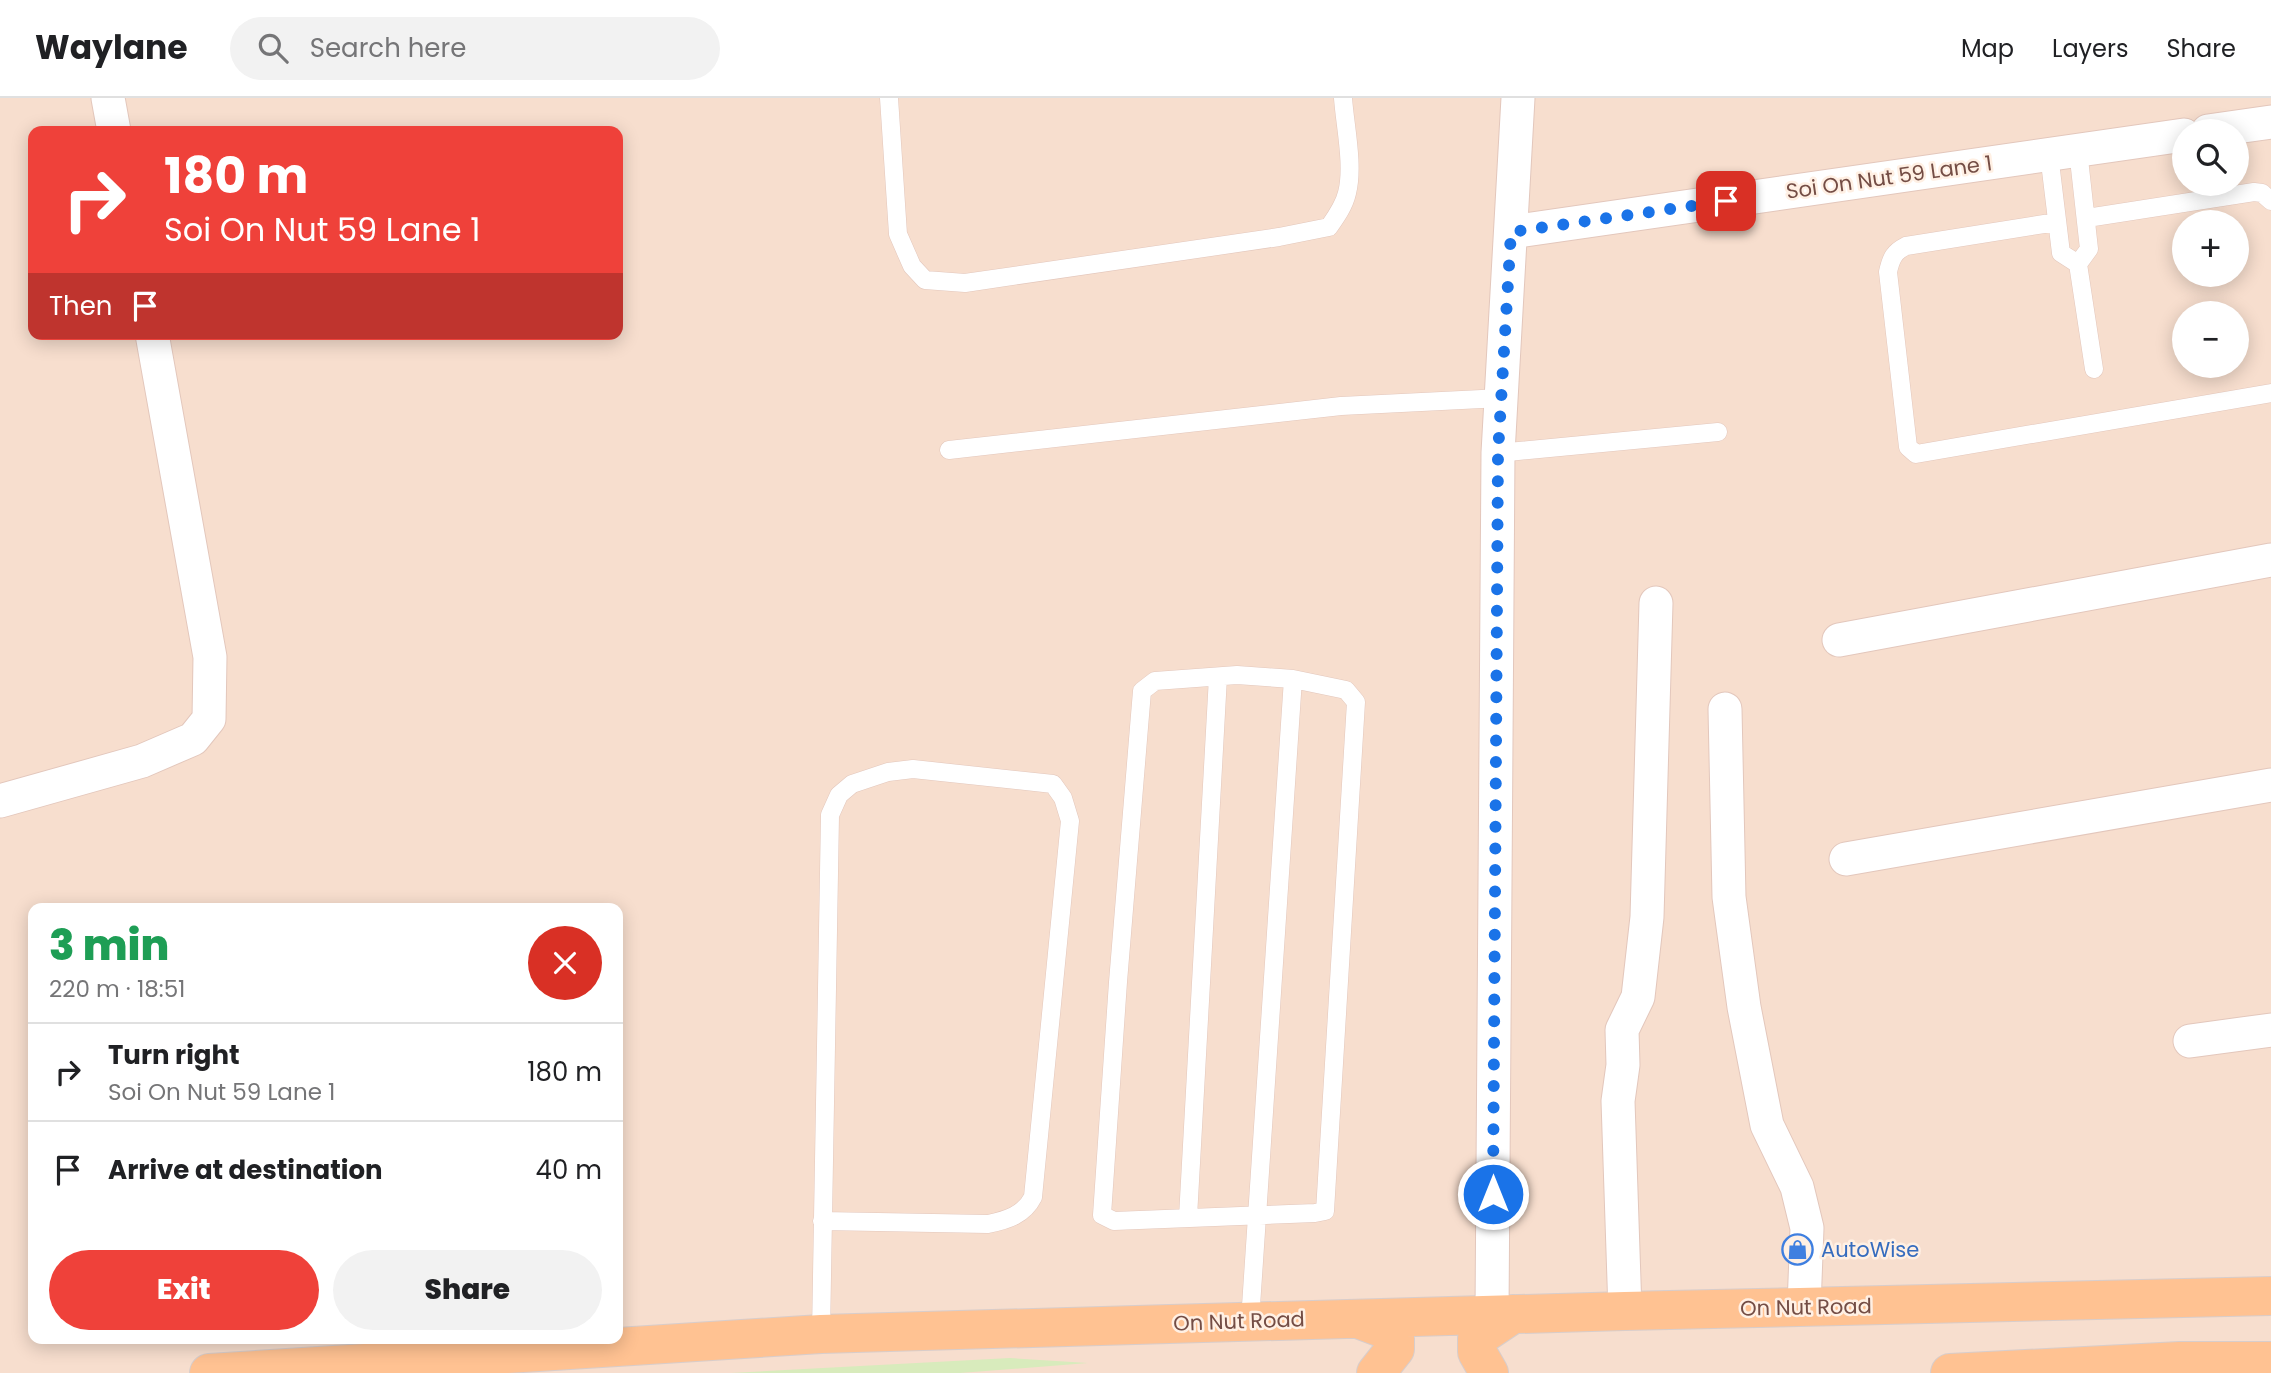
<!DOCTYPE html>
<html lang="en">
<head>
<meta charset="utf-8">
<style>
  body { margin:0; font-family:Poppins,sans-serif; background:#f2f2f2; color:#202124; height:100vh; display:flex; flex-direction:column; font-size:26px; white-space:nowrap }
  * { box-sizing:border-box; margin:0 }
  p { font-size:23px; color:#757577 }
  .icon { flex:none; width:38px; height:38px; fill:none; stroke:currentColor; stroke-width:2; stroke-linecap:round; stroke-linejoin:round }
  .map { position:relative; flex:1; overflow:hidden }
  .side { position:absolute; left:28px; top:805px; width:595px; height:441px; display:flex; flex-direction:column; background:#fff; border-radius:14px; box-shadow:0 4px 18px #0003 }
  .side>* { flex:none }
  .guide { position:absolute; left:28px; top:28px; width:595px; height:214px; border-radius:14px; box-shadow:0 4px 18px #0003; background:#ef413a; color:#fff; overflow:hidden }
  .controls { position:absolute; left:2172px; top:21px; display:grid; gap:14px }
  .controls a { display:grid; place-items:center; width:77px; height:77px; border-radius:50%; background:#fff; box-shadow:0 4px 18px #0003; font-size:35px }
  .pin { position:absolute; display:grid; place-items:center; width:60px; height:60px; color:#fff; margin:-30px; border-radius:14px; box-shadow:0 4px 10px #0006 }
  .me { position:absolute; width:77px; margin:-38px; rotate:0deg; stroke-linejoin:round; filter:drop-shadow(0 0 5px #0008) }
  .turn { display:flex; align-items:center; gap:24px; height:147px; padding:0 21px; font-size:32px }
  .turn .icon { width:91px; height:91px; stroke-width:2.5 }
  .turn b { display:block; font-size:49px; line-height:60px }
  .then { display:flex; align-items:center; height:66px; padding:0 21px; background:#0003; gap:14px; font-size:26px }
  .round { display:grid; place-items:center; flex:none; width:74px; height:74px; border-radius:37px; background:#f2f2f2 }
  .head { display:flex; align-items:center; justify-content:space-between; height:119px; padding:0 21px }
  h1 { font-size:42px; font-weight:800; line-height:52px; color:#1e9e55 }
  .button { display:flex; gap:14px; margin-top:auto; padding:14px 21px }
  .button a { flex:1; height:80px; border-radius:42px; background:#ef413a; color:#fff; font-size:28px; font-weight:800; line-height:80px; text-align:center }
  .button a+a { background:#f2f2f2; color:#202124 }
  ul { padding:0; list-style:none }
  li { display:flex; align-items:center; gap:21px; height:98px; padding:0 21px; border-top:2px solid #e0e0e0 }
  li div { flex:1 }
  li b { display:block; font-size:26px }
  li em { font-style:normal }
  header { display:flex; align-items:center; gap:42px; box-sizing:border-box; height:98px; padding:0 35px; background:#fff; border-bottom:2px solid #e0e0e0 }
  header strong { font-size:33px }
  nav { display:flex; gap:38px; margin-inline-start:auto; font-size:24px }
  .search { width:490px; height:63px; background:#f2f2f2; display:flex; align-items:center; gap:18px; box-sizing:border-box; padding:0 24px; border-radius:38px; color:#757577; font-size:26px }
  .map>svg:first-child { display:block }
  .residential { fill:#f7dece; fill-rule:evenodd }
  .green { fill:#d8ebbc }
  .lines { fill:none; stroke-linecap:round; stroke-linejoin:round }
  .service-casing { stroke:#e3c7bc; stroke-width:19 }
  .minor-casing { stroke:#e3c7bc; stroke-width:35 }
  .primary-casing { stroke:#d8cdcb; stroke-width:40 }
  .service { stroke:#fff; stroke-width:18 }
  .minor { stroke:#fff; stroke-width:33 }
  .primary { stroke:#ffc292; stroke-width:38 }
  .route { stroke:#1a73e8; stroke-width:12; stroke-dasharray:0 21.6 }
  .labels { text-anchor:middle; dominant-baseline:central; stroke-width:5; stroke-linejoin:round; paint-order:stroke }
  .street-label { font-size:21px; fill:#744d45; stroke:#fff0e4 }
  .shop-label { font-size:21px; fill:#366cbe; stroke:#fff0e4; text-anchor:start }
</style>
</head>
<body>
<header>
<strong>Waylane</strong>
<div class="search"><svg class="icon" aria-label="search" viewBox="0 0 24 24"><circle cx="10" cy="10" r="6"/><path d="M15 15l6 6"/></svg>Search here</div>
<nav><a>Map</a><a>Layers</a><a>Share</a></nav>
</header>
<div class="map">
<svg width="2271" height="1275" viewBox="0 0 2271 1275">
  <rect width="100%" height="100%" fill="#fdebdd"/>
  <path class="residential" d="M0,0H2271V1275H0ZM33,33H618V236H33ZM2184,33H2236V86H2184ZM2184,124H2236V177H2184ZM2184,215H2236V268H2184ZM33,810H618V1241H33Z"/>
  <path class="green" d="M1010,1260L1088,1265L960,1275H731Z"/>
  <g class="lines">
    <defs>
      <path id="service" d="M889,0L898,136L912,168L925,182L965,185L1279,139L1329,129C1336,119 1344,108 1347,95C1354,68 1345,28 1343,0
        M2049,56L2061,155L2078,166L2094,271
        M2087,120L2254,94L2262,95L2271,103
        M2057,124L1906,148C1894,154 1891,160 1888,174L1908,349L1916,356L2271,295
        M2078,166L2089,151L2078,52
        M949,352L1341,308L1502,300
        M1498,355L1718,334
        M1237,577L1293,581L1346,592L1356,604L1325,1113L1315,1115L1114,1123L1102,1117L1118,884L1142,593L1155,583Z
        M1188,1119L1218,579
        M1250,1223L1293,581
        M821,1236L830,717L839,697L852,686L888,674L913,671L1053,686L1063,700L1070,723L1033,1099C1024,1117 1007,1122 988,1126L822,1123"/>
      <path id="minor" d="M108,0L114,33
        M2208,33L2271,24
        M1511,134L2184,37
        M1839,542L2271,462
        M1725,611L1729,799L1744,909L1767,1027L1797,1089L1807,1130L1804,1209
        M0,703L142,663L193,641L209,621L210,559L152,236
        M1846,761L2271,687
        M2190,943L2271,932
        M1625,1213L1618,1003L1623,967L1622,932L1638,899L1647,819L1656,505
        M1492,1216L1498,355L1518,0"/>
      <path id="primary" d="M1358,1221L1395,1235V1251L1376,1275
        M209,1275L821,1236L1625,1213L2271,1198
        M1489,1275L1477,1254V1240L1513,1216
        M1950,1275L2180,1263H2271"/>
    </defs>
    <use href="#service" class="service-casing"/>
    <use href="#minor" class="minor-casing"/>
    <use href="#primary" class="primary-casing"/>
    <use href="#service" class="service"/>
    <use href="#minor" class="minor"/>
    <use href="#primary" class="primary"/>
  </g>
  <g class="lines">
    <path class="route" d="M1493,1096L1498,355L1511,134L1726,103"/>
  </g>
  <defs>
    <symbol id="shop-ring" viewBox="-11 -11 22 22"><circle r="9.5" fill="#fff0e4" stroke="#3f7fe0" stroke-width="1.5"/><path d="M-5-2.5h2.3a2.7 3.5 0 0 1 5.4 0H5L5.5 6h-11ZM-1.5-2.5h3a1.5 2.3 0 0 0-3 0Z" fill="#3f7fe0"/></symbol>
  </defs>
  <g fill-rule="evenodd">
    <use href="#shop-ring" x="1780" y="1134" width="35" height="35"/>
  </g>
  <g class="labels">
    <g class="street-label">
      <text transform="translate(1889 79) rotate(-8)">Soi On Nut 59 Lane 1</text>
      <text transform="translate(1806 1209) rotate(-1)">On Nut Road</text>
      <text transform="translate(1239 1223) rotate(-2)">On Nut Road</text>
    </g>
    <g class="shop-label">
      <text x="1821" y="1151">AutoWise</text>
    </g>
  </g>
</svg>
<div class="controls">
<a><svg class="icon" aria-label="search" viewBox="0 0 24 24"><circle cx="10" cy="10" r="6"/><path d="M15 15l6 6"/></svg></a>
<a>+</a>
<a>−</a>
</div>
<div class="pin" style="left:1726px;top:103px;background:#d93025"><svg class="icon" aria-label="arrive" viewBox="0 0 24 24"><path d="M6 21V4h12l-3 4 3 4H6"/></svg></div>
<svg class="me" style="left:1493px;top:1096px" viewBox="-20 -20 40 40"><circle r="17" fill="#1a73e8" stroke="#fff" stroke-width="3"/><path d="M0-11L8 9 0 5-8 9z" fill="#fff"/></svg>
<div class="guide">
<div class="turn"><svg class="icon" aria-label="right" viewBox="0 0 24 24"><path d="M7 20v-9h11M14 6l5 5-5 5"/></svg><div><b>180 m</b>Soi On Nut 59 Lane 1</div></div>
<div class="then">Then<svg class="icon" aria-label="arrive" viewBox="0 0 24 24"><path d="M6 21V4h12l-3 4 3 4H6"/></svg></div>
</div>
<section class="side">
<div class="head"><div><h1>3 min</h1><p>220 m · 18:51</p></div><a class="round" style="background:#d93025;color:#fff"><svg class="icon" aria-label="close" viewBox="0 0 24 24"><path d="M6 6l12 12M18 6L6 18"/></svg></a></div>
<ul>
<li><svg class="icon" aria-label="right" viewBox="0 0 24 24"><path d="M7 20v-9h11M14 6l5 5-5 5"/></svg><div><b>Turn right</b><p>Soi On Nut 59 Lane 1</p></div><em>180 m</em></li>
<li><svg class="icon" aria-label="arrive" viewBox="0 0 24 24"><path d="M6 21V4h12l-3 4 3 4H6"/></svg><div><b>Arrive at destination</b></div><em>40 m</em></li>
</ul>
<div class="button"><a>Exit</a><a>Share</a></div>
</section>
</div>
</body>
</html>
